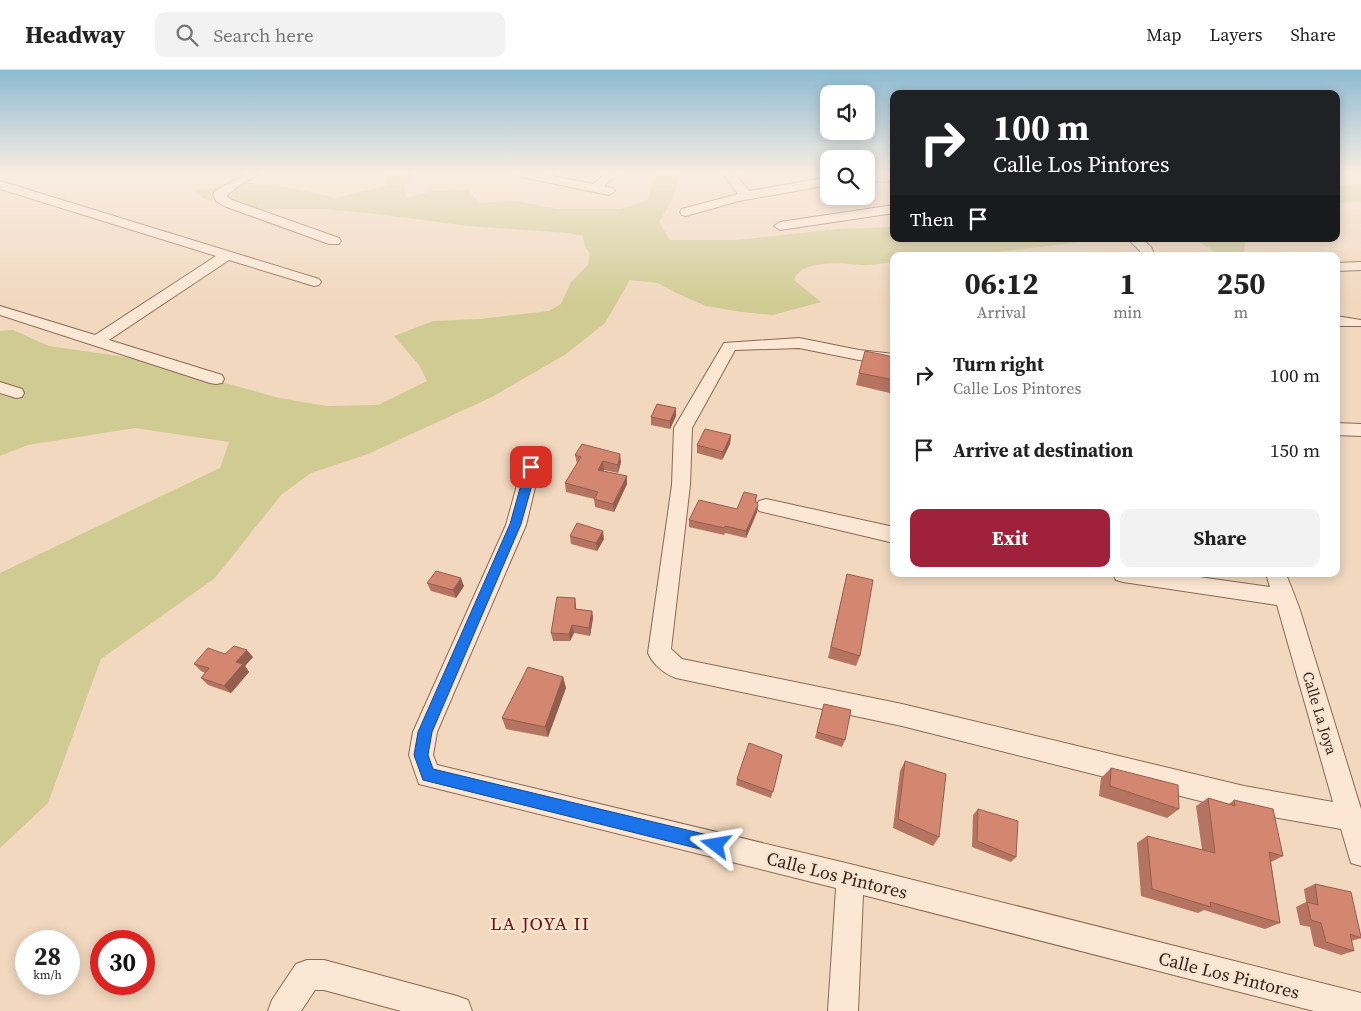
<!DOCTYPE html>
<html lang="en">
<head>
<meta charset="utf-8">
<style>
  body { margin:0; font-family:"Source Serif 4",serif; background:#f2f2f2; color:#222; height:100vh; display:flex; flex-direction:column; font-size:19px; white-space:nowrap }
  * { box-sizing:border-box; margin:0 }
  p { font-size:16px; color:#767676 }
  .icon { flex:none; width:28px; height:28px; fill:none; stroke:currentColor; stroke-width:2; stroke-linecap:round; stroke-linejoin:round }
  .map { position:relative; flex:1; overflow:hidden }
  .side { position:absolute; left:890px; top:182px; width:450px; height:325px; display:flex; flex-direction:column; background:#fff; border-radius:10px; box-shadow:0 2px 12px #0003 }
  .side>* { flex:none }
  .top-card { position:absolute; left:890px; top:20px; width:450px; height:152px; border-radius:10px; box-shadow:0 2px 12px #0003; background:#202124; color:#fff; overflow:hidden }
  .fabs { position:absolute; left:820px; top:15px; display:grid; gap:10px }
  .fabs a { display:grid; place-items:center; width:55px; height:55px; border-radius:10px; background:#fff; box-shadow:0 2px 12px #0003; font-size:25px }
  .speed { position:absolute; left:15px; top:860px; display:flex; gap:10px; font-size:25px; font-weight:700; text-align:center }
  .speed>* { display:grid; place-content:center; width:65px; height:65px; border-radius:50%; background:#fff; box-shadow:0 2px 12px #0003; line-height:1 }
  .speed small { font-size:12px; font-weight:400 }
  .speed .limit { border:8px solid #d22; background:#fff; color:#111 }
  .pin { position:absolute; display:grid; place-items:center; width:42px; height:42px; color:#fff; margin:-21px; border-radius:10px; box-shadow:0 2px 8px #0006 }
  .me { position:absolute; width:55px; margin:-28px; rotate:284deg; stroke-linejoin:round; filter:drop-shadow(0 0 4px #0008) }
  .turn { display:flex; align-items:center; gap:18px; height:105px; padding:0 20px; font-size:22px }
  .turn .icon { width:65px; height:65px; stroke-width:2.5 }
  .turn b { display:block; font-size:35px; line-height:42px }
  .then { display:flex; align-items:center; height:48px; padding:0 20px; background:#0003; gap:10px; font-size:19px }
  .eta { display:flex; justify-content:space-evenly; align-items:center; height:85px; text-align:center }
  .eta b { font-size:30px; font-weight:700; line-height:35px }
  .button { display:flex; gap:10px; margin-top:auto; padding:10px 20px }
  .button a { flex:1; height:58px; border-radius:10px; background:#9f213b; color:#fff; font-size:20px; font-weight:700; line-height:58px; text-align:center }
  .button a+a { background:#f2f2f2; color:#222 }
  ul { padding:0; list-style:none }
  li { display:flex; align-items:center; gap:15px; height:75px; padding:0 20px }
  li div { flex:1 }
  li b { display:block; font-size:19px }
  li em { font-style:normal }
  header { display:flex; align-items:center; gap:30px; box-sizing:border-box; height:70px; padding:0 25px; background:#fff; border-bottom:1px solid #e0e0e0 }
  header strong { font-size:24px }
  nav { display:flex; gap:28px; margin-inline-start:auto; font-size:18px }
  .search { width:350px; height:45px; background:#f2f2f2; display:flex; align-items:center; gap:12px; box-sizing:border-box; padding:0 18px; border-radius:10px; color:#767676; font-size:19px }
  .map>svg:first-child { display:block }
  .green { fill:#d0cb92 }
  .lines { fill:none; stroke-linecap:round; stroke-linejoin:round }
  .minor-casing { stroke:#8b6856; stroke-width:2 }
  .minor { fill:#fbe7d3; fill-rule:evenodd }
  .wall { fill:#b57461 }
  .shaded-wall { fill:#945e4f }
  .building { fill:#d38771; stroke:#945e4f }
  .route { fill:#1a73e8; stroke:#114b97 }
  .labels { text-anchor:middle; dominant-baseline:central; stroke-width:5; stroke-linejoin:round; paint-order:stroke }
  .street-label { font-size:15px; fill:#39241b; stroke:#f8e4cf }
  .near-street-label { font-size:18px; fill:#39241b; stroke:#f8e4cf }
  .near-neighbourhood-label { font-size:19px; letter-spacing:1px; fill:#6a1817; stroke:#f8e4cf }
</style>
</head>
<body>
<header>
<strong>Headway</strong>
<div class="search"><svg class="icon" aria-label="search" viewBox="0 0 24 24"><circle cx="10" cy="10" r="6"/><path d="M15 15l6 6"/></svg>Search here</div>
<nav><a>Map</a><a>Layers</a><a>Share</a></nav>
</header>
<div class="map">
<svg width="1361" height="941" viewBox="0 0 1361 941">
  <rect width="100%" height="100%" fill="#f1d8bf"/>
  <path class="green" d="M384,103H414L404,117L406,128L432,121L468,119L479,133L517,131L558,139H620L648,130L653,110L658,103H675C682,120 668,137 659,152L670,170H738L837,159L894,157V169H1088L1072,173L965,186H894V192C883,193 873,195 862,195C844,194 802,188 794,210L821,232L773,245L742,242L706,236L676,223L658,213L630,210L605,253L566,284L492,327L368,384L311,403L282,424L215,508L101,589L48,733L0,778V503L220,398L229,372L135,358L28,375L0,386V261L13,260L49,276L139,289L279,328L327,336L378,335L427,311L419,295L394,266L433,251L480,249L549,241L561,234L571,212L588,195L590,184L585,176L583,166L568,163L468,156L377,144L322,139H233L202,128L195,120L250,113L298,119L335,128L385,116L386,109Z
    M1336,115L1361,116V132L1336,133Z
    M1195,169H1245L1244,186H1222Z"/>
  <g class="lines">
    <defs>
      <path id="minor" d="M247,103H261L237,117L226,126L232,130L339,168L341,171L339,174H329L224,136L216,131L213,124L215,121Z
        M516,103H537L593,114L607,103H620L604,116L613,118L615,121L609,125L522,107Z
        M722,103H734L749,121L829,107V115L739,131L686,146L682,145L680,142L682,139L738,124Z
        M894,103V111L866,112V104Z
        M0,111L319,209L321,212L319,215L314,216L229,190L109,270L222,305L224,309L222,313L216,314L210,313L0,245V236L95,265L216,186L0,119Z
        M894,135V143L780,160L774,156L780,152Z
        M1128,169H1142L1151,177L1155,186H1141L1140,181Z
        M1361,192V200L1336,201V193Z
        M1336,246L1361,250V256H1336Z
        M799,268L859,280L894,284V294L859,290L799,278L735,280L692,358L690,415L671,579L682,589L902,634L1244,716L1333,732L1277,535L1123,512L1116,510L1113,504H1178L1270,517L1266,504H1286L1299,537L1361,739V796L1351,793L1341,759L1244,742L902,656L676,608C664,604 653,594 648,583L672,415L674,358L724,273Z
        M0,312L22,319L24,323L22,327L16,328L0,323Z
        M1336,353L1361,354V366L1336,365Z
        M531,391L537,392L540,397L526,455L437,662L433,685L437,695L850,794L1361,923V941H1314L863,825L858,941H828L836,818L419,714L409,685L413,662L506,455L522,397L525,392Z
        M766,429L894,457V473L759,441L756,436L759,431Z
        M307,890H324L457,926L468,930L472,941H401L324,920H315L301,941H268L272,930L296,894Z"/>
    </defs>
    <use href="#minor" class="minor-casing"/>
    <use href="#minor" class="minor"/>
  </g>
  <path class="wall" d="M894,287V324L856,315L859,303Z
    M676,338V346L670,359L651,355V347Z
    M731,365L730,374L722,390L697,383V375Z
    M575,385L621,392L618,403L604,400L603,401L627,406V414L614,442L595,437L594,429L566,422L565,413L577,394Z
    M757,425L756,431L758,435L757,442L746,468L725,463L724,465L689,457V450L737,439Z
    M570,466L604,469L597,481L571,474Z
    M847,504L860,586L856,596L828,588Z
    M427,513L464,516L456,528L431,521Z
    M576,536V539L592,541L593,548L590,566L574,563L570,571H553L551,563Z
    M225,584L253,587L245,596L249,602L231,623L208,615L201,608L205,603L201,601L194,594Z
    M563,607L566,618L548,667L506,659L502,648Z
    M824,634L845,670L842,677L815,668Z
    M782,685L771,728L736,715L737,709Z
    M905,691L939,767L933,776L893,758L900,701Z
    M1111,698L1179,739L1167,748L1099,726L1101,708Z
    M1208,728L1229,734L1234,730L1283,786L1271,792L1280,853L1265,859L1204,840L1198,843L1141,826L1137,773L1147,766L1202,780L1196,736Z
    M978,739L1016,787L1011,792L972,777L973,745Z
    M1315,814L1361,868L1351,871L1354,881L1341,885L1314,876L1310,857L1300,855L1296,837L1306,832L1304,819Z"/>
  <path class="shaded-wall" d="M676,338V346L670,359V351Z
    M731,365L730,374L722,390L723,382Z
    M620,384L621,392L618,403V395Z
    M603,391L604,400L599,408L598,400Z
    M627,406V414L614,442L613,434Z
    M758,435L757,442L746,468V461Z
    M603,461L604,469L597,481L596,473Z
    M461,508L464,516L456,528L453,520Z
    M575,528L576,536V547L575,539Z
    M592,541L593,548L590,566L589,558Z
    M572,555L574,563L570,571L569,564Z
    M247,580L253,587L245,596L249,602L231,623L224,616L236,592Z
    M563,607L566,618L548,667L545,657Z"/>
  <path class="building" d="M865,281L894,287V310L859,303Z
    M657,334L676,338L670,351L651,347Z
    M705,359L731,365L723,382L697,375Z
    M582,374L620,384L618,395L603,391L598,400L627,406L613,434L594,429L598,422L565,413L581,387L575,385Z
    M744,422L757,425L755,430L758,435L746,461L725,456L724,458L689,450L699,430L737,439Z
    M577,453L603,461L596,473L570,466Z
    M436,501L461,508L453,520L427,513Z
    M847,504L873,510L860,586L831,577Z
    M557,527L575,528V539L592,541L589,558L572,555L569,564L551,563Z
    M234,576L247,580L236,592L243,594L224,616L201,608L209,598L194,594L208,578L225,584Z
    M528,597L563,607L545,657L502,648Z
    M824,634L851,640L845,670L817,662Z
    M749,673L782,685L773,722L737,709Z
    M905,691L946,704L939,767L898,749Z
    M1111,698L1178,715L1179,739L1110,716Z
    M1208,728L1235,736L1234,730L1273,739L1283,786L1269,782L1280,853L1210,832L1211,837L1152,819L1147,766L1215,783Z
    M978,739L1018,751L1016,787L977,771Z
    M1315,814L1351,822L1361,867V868L1350,864L1354,881L1326,872L1321,853L1311,850L1307,832L1318,835Z"/>
  <linearGradient id="sky" x2="0" y2="1"><stop stop-color="#8cbad3"/><stop offset="0.44" stop-color="#f9ede2"/><stop offset="1" stop-color="#f9ede2" stop-opacity="0"/></linearGradient>
  <rect width="1361" height="234" fill="url(#sky)"/>
  <path class="route" d="M531,393L537,397L521,454L432,662L428,685L433,699L716,767L721,770L723,775L721,780L716,783L423,710L414,685L418,662L510,454L526,397Z"/>
  <g class="labels">
    <g class="street-label">
      <text transform="translate(1320 643) rotate(73)">Calle La Joya</text>
    </g>
    <g class="near-street-label">
      <text transform="translate(837 805) rotate(14)">Calle Los Pintores</text>
      <text transform="translate(1229 905) rotate(14)">Calle Los Pintores</text>
    </g>
    <g class="near-neighbourhood-label">
      <text x="540" y="853">LA JOYA II</text>
    </g>
  </g>
</svg>
<div class="fabs">
<a><svg class="icon" aria-label="sound" viewBox="0 0 24 24"><path d="M4 9h4l5-4v14l-5-4H4zM17 9q2 3 0 6"/></svg></a>
<a><svg class="icon" aria-label="search" viewBox="0 0 24 24"><circle cx="10" cy="10" r="6"/><path d="M15 15l6 6"/></svg></a>
</div>
<div class="speed"><div>28<small>km/h</small></div><div class="limit">30</div></div>
<div class="pin" style="left:531px;top:397px;background:#d93025"><svg class="icon" aria-label="arrive" viewBox="0 0 24 24"><path d="M6 21V4h12l-3 4 3 4H6"/></svg></div>
<svg class="me" style="left:716px;top:775px" viewBox="-20 -20 40 40"><path d="M0-17L14 15 0 8-14 15z" fill="#1a73e8" stroke="#fff" stroke-width="4"/></svg>
<div class="top-card">
<div class="turn"><svg class="icon" aria-label="right" viewBox="0 0 24 24"><path d="M7 20v-9h11M14 6l5 5-5 5"/></svg><div><b>100 m</b>Calle Los Pintores</div></div>
<div class="then">Then<svg class="icon" aria-label="arrive" viewBox="0 0 24 24"><path d="M6 21V4h12l-3 4 3 4H6"/></svg></div>
</div>
<section class="side">
<div class="eta">
<div><b>06:12</b><p>Arrival</p></div>
<div><b>1</b><p>min</p></div>
<div><b>250</b><p>m</p></div>
</div>
<ul>
<li><svg class="icon" aria-label="right" viewBox="0 0 24 24"><path d="M7 20v-9h11M14 6l5 5-5 5"/></svg><div><b>Turn right</b><p>Calle Los Pintores</p></div><em>100 m</em></li>
<li><svg class="icon" aria-label="arrive" viewBox="0 0 24 24"><path d="M6 21V4h12l-3 4 3 4H6"/></svg><div><b>Arrive at destination</b></div><em>150 m</em></li>
</ul>
<div class="button"><a>Exit</a><a>Share</a></div>
</section>
</div>
</body>
</html>
